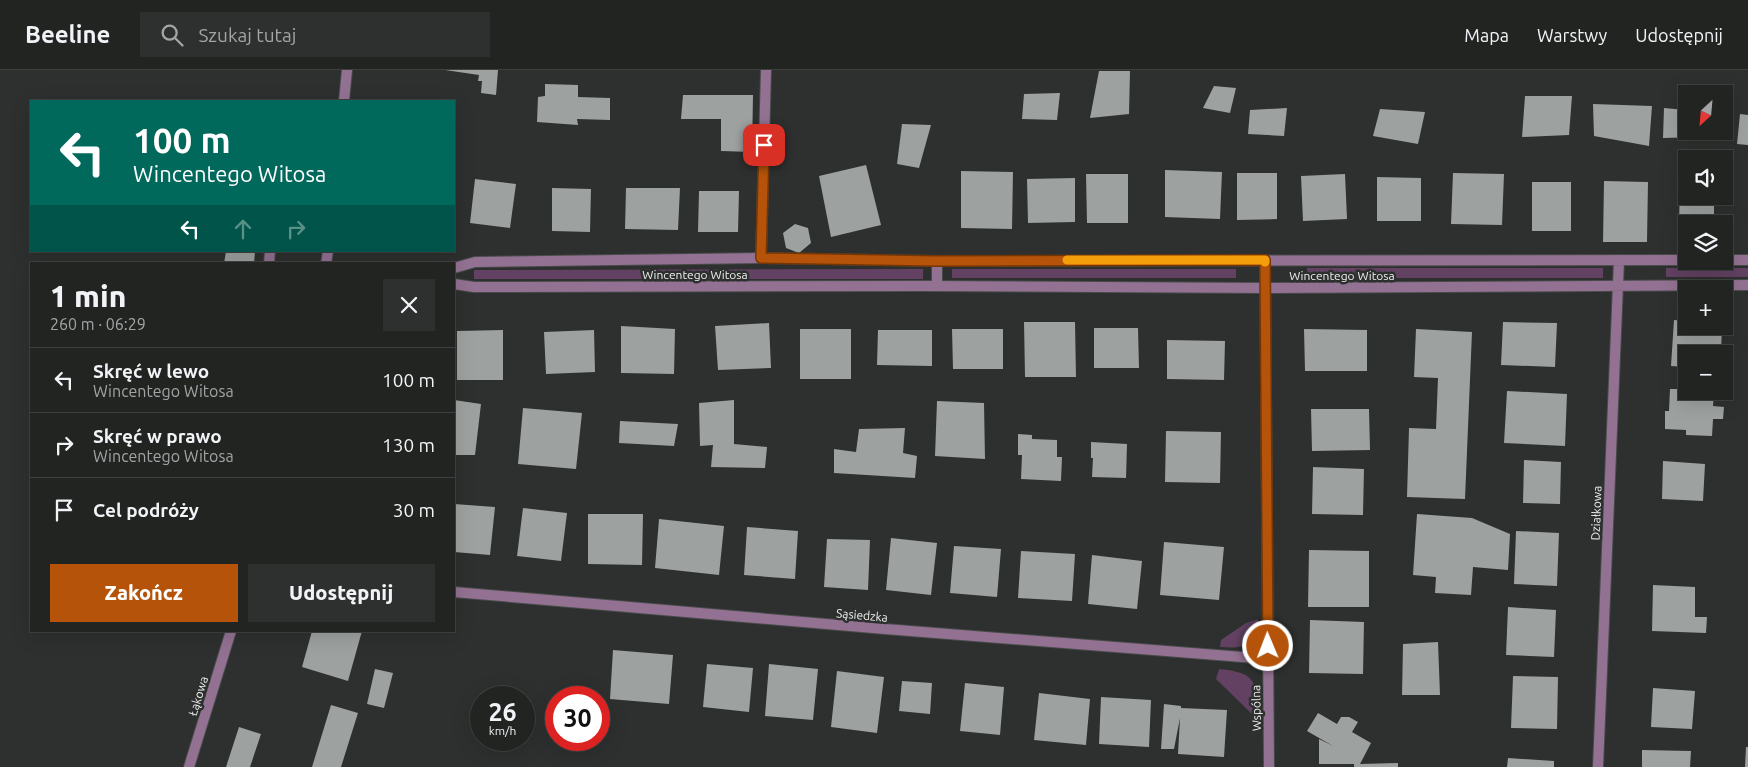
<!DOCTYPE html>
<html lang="pl">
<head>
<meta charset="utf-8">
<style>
  body { margin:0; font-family:Ubuntu,sans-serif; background:#2e302f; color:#f1f3f6; height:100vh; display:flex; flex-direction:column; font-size:19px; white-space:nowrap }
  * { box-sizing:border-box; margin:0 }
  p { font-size:16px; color:#a2a4a5 }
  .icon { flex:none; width:28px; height:28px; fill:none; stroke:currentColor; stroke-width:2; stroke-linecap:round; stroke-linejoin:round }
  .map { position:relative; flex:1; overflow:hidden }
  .drawer { position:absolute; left:30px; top:192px; width:425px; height:370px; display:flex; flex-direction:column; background:#222422; border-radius:0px; box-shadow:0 5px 20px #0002,0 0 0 1px #3f4140 }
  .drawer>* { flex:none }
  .banner { position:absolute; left:30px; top:30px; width:425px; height:152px; border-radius:0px; box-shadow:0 5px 20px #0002,0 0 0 1px #3f4140; background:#00695c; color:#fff; overflow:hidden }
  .needle { width:32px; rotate:206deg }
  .fabs { position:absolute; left:1678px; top:15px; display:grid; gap:10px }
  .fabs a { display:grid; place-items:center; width:55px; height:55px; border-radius:0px; background:#222422; box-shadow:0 5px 20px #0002,0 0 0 1px #3f4140; font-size:25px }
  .speed { position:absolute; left:470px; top:616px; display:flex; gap:10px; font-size:25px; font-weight:700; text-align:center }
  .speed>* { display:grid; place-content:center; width:65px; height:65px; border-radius:50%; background:#222422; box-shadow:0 5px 20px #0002,0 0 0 1px #3f4140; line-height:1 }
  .speed small { font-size:12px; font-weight:400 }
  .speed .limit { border:8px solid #d22; background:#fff; color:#111 }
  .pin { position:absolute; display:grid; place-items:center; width:42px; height:42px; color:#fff; margin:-21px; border-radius:10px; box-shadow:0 2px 8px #0006 }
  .me { position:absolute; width:55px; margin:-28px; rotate:359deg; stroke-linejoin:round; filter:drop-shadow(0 0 4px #0008) }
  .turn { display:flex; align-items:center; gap:18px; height:105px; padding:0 20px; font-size:22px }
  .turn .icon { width:65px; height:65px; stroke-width:2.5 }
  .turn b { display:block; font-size:35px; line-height:42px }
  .lanes { display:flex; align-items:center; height:48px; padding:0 20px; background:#0003; justify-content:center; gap:25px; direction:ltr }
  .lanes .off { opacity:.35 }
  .round { display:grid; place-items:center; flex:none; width:52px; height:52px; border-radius:0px; background:#2e302f }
  .overview { display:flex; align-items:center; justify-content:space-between; height:85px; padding:0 20px }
  h1 { font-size:30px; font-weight:800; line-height:38px }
  .action { display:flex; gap:10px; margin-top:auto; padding:10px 20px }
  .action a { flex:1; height:58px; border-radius:0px; background:#b45309; color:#fff; font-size:20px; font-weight:800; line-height:58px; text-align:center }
  .action a+a { background:#2e302f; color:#f1f3f6 }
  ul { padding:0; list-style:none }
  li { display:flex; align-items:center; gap:15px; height:65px; padding:0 20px; border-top:1px solid #3f4140 }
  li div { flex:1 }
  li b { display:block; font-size:19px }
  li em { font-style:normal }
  header { display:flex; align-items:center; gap:30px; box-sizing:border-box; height:70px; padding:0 25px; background:#222422; border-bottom:1px solid #3f4140 }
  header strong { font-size:24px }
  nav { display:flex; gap:28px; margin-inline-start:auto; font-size:18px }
  .search { width:350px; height:45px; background:#2e302f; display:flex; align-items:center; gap:12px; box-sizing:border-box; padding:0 18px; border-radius:0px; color:#a2a4a5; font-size:19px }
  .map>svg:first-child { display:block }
  .green { fill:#624162 }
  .building { fill:#9da19f }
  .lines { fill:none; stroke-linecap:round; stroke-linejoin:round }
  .lane-casing { stroke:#484b49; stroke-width:12 }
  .street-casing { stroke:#484b49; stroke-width:12 }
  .lane { stroke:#937192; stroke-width:10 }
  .street { stroke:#937192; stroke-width:10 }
  .route-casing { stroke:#753606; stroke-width:12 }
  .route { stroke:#b45309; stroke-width:9 }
  .slow { stroke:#f59e0b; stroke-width:9 }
  .labels { text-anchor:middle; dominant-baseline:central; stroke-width:5; stroke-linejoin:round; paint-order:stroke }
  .street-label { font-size:12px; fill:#eeefee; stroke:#2d302e }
</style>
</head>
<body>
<header>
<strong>Beeline</strong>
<div class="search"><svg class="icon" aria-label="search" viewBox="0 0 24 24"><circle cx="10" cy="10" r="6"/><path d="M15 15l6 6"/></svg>Szukaj tutaj</div>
<nav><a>Mapa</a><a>Warstwy</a><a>Udostępnij</a></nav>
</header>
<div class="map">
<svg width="1748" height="697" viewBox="0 0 1748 697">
  <rect width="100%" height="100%" fill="#2d302e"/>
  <path class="green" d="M1307,198H1603V208H1307Z
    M1666,198H1748V207H1666Z
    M923,199V209H474V200Z
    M952,199H1236V208H952Z
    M1258,549C1255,576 1246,579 1220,577L1221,570L1246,553Z
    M1219,599C1256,602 1258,613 1258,647L1253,645L1216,609Z"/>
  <path class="building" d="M445,0H498L496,25L481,23L482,11H478L479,5Z
    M1099,1H1130L1129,44L1090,48Z
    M545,14L578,15V27L610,28V50L577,49L578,55L537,52L538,27L545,26Z
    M1214,16L1236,18L1230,43L1203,38Z
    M1060,23L1057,50L1022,49L1024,24Z
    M683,25H753L752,82L721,81V49H681Z
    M1525,26H1572L1569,65L1522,67Z
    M1593,34L1652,36L1649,76L1594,66Z
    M1287,38L1284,66L1248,64L1250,40Z
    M1664,38L1686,40V61H1699V67L1663,68Z
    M1380,39L1425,42L1418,74L1373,66Z
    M1740,44L1748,45V75L1737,74Z
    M902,54L931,55L919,98L897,94Z
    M866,95L881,155L831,167L819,106Z
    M1165,100L1222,102L1220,149L1165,147Z
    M961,101L1013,102L1012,159L961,158Z
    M1237,103H1277V149L1237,150Z
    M1453,103L1504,104L1502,155L1451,154Z
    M1086,104H1128V153H1087Z
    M1345,104L1347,149L1303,151L1301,106Z
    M1377,107L1421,108V151H1377Z
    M1075,108V152L1028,153L1027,109Z
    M475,109L516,114L510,158L470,153Z
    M1604,111L1648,112L1647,172H1603Z
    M1532,112H1571V161H1532Z
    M1680,115L1686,116V126H1714V154H1679Z
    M552,118L591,119L590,162L552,161Z
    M626,118H680L678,160L625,159Z
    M699,121H739L738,162H698Z
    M795,154L808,158L811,173L799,183L786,178L783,163Z
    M226,181H255L254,194H224Z
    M1674,250L1686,251V256H1722L1721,284H1686V297L1671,296Z
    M1024,252H1075L1076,307H1025Z
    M1503,252L1557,253L1555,297L1501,295Z
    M769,253L771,298L718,300L715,256Z
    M621,256L675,259L674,304L621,303Z
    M1094,258H1138L1139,298H1094Z
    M800,259H851V309H800Z
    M952,259H1003V299H953Z
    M1304,259L1367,260V301H1305Z
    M1416,259L1472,262L1465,429L1407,427L1409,358L1436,359L1438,308L1414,307Z
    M503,260V310H457V261Z
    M594,260L595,302L546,304L544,262Z
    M878,260H932V296L877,295Z
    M1167,270L1225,271L1224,310L1167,309Z
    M1670,319H1686V321H1714L1713,336L1724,337L1723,349H1713L1712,366L1686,365V360L1665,359V341H1669Z
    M1507,321L1567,324L1565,376L1504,373Z
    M454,330L481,334L475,385H454Z
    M734,330V374L767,377L765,398L711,397L713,375L700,376L699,333Z
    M937,331L984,333L985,389L935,386Z
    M523,338L582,343L576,399L518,394Z
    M1311,339H1369L1370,380L1312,381Z
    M620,351L678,354L674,376L619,373Z
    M905,358L903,383L917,386L915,408L834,403V379L856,382L859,359Z
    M1166,361L1221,362L1220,413L1165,412Z
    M1018,364L1032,365V369L1057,370V387H1062L1061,411L1021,409L1022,385H1018Z
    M1091,372L1127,374L1126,408L1092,407L1093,388H1091Z
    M1524,390L1561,392L1560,434L1523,433Z
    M1663,391L1705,394L1703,431L1662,429Z
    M1313,397L1364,399L1363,445L1312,444Z
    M454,434L495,437L490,485L454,482Z
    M523,438L567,443L561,491L517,486Z
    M588,444H643L642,495L588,494Z
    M1417,444L1472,448L1510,464L1508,500L1473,497L1471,525L1435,523L1436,507L1413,505Z
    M659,449L724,456L719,505L655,498Z
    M747,457L798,461L795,509L744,505Z
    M1516,461L1559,463L1557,516L1514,514Z
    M891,468L937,473L931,525L886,520Z
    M827,469L870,470L868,520L824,517Z
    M1164,472L1224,477L1219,530L1160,525Z
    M954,476L1001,479L997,527L950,523Z
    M1309,480L1369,481V537H1308Z
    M1021,481L1075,484L1072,531L1018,528Z
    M1092,485L1142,491L1137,539L1088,534Z
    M1653,515L1695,517V547H1707L1706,563L1652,561Z
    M1508,537L1556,540L1554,587L1506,585Z
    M1310,550L1364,552L1363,604L1309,603Z
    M312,561H362L348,611L302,597Z
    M1438,572L1440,625H1402L1403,574Z
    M613,580L673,585L669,634L610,629Z
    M707,594L753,598L749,642L703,637Z
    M769,594L818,599L813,650L765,646Z
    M375,599L393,603L384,638L367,634Z
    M837,601L884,607L877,663L831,657Z
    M1513,606L1558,607L1557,659L1511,658Z
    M902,611L932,613L930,644L899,641Z
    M965,613L1004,617L1000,665L960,661Z
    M1653,618L1695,621L1692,659L1651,657Z
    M1039,623L1090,629L1086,675L1034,670Z
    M1101,627L1151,630L1149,677L1099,674Z
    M1164,634L1181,636V638L1227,640L1224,687L1178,684L1180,648L1174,679H1161Z
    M331,635L358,643L341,697H312Z
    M1318,643L1337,654L1341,647H1349L1358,652L1352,662L1371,673L1360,694L1398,693V697H1354V694H1319V669L1333,676L1307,661Z
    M239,657L261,664L250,697H226Z
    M1746,677H1748V697H1745Z
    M1642,680L1691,681L1690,697H1642Z
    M1508,688L1554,691V697H1507Z"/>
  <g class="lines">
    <defs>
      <path id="lane" d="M761,188L766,0
        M269,194L270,181"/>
      <path id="street" d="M344,31L347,0
        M1265,190L1269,697
        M1724,190H1748
        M326,194L328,181
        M454,198L475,192L761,188L937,191L1686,190
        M454,214L474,217L923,216L1265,218L1748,215
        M937,216V191
        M454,522L885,559L1268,589
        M189,697L231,561
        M1598,697L1619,190"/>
    </defs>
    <use href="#lane" class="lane-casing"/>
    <use href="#street" class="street-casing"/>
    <use href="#lane" class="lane"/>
    <use href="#street" class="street"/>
  </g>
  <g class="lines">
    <defs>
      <path id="route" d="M764,75L761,188L937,191L1265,190L1268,576"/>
    </defs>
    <use href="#route" class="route-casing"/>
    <use href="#route" class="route"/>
    <path class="slow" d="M1067,190H1265V192"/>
  </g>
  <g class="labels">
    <g class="street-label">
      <text x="695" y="204">Wincentego Witosa</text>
      <text x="1342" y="205">Wincentego Witosa</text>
      <text transform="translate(1596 443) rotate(-88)">Działkowa</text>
      <text transform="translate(862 545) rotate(5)">Sąsiedzka</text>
      <text transform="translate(198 626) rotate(-73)">Łąkowa</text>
      <text transform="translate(1256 638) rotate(-91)">Wspólna</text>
    </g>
  </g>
</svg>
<div class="fabs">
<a><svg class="needle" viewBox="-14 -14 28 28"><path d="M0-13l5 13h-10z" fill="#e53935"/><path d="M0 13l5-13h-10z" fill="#a2a4a5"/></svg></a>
<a><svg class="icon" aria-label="sound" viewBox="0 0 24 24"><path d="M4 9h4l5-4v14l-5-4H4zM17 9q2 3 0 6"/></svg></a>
<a><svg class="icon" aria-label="layers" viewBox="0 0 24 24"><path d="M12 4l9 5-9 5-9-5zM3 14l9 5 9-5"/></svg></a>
<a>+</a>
<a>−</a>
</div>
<div class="speed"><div>26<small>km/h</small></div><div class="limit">30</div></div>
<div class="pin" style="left:764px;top:75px;background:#d93025"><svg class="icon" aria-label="arrive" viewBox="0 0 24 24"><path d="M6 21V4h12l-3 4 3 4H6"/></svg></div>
<svg class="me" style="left:1268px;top:576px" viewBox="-20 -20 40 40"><circle r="17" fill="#b45309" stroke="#fff" stroke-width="3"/><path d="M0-11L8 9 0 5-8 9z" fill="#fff"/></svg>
<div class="banner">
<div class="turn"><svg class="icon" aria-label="left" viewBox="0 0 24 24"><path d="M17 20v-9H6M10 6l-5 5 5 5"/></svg><div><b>100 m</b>Wincentego Witosa</div></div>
<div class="lanes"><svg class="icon" aria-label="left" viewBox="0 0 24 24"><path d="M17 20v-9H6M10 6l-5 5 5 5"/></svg><svg class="icon off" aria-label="ahead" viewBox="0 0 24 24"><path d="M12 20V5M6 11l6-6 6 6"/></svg><svg class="icon off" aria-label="right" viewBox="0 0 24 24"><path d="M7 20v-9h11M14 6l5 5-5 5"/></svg></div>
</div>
<section class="drawer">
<div class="overview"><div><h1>1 min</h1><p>260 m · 06:29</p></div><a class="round"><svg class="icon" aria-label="close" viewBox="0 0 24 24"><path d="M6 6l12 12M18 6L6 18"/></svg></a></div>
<ul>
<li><svg class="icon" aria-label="left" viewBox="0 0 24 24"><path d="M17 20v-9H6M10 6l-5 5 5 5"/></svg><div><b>Skręć w lewo</b><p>Wincentego Witosa</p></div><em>100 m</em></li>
<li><svg class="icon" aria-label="right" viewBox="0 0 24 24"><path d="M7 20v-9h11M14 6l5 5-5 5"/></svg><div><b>Skręć w prawo</b><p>Wincentego Witosa</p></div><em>130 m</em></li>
<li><svg class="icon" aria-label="arrive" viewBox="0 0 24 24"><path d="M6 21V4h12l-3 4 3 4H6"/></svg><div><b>Cel podróży</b></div><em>30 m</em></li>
</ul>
<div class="action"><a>Zakończ</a><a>Udostępnij</a></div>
</section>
</div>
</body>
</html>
